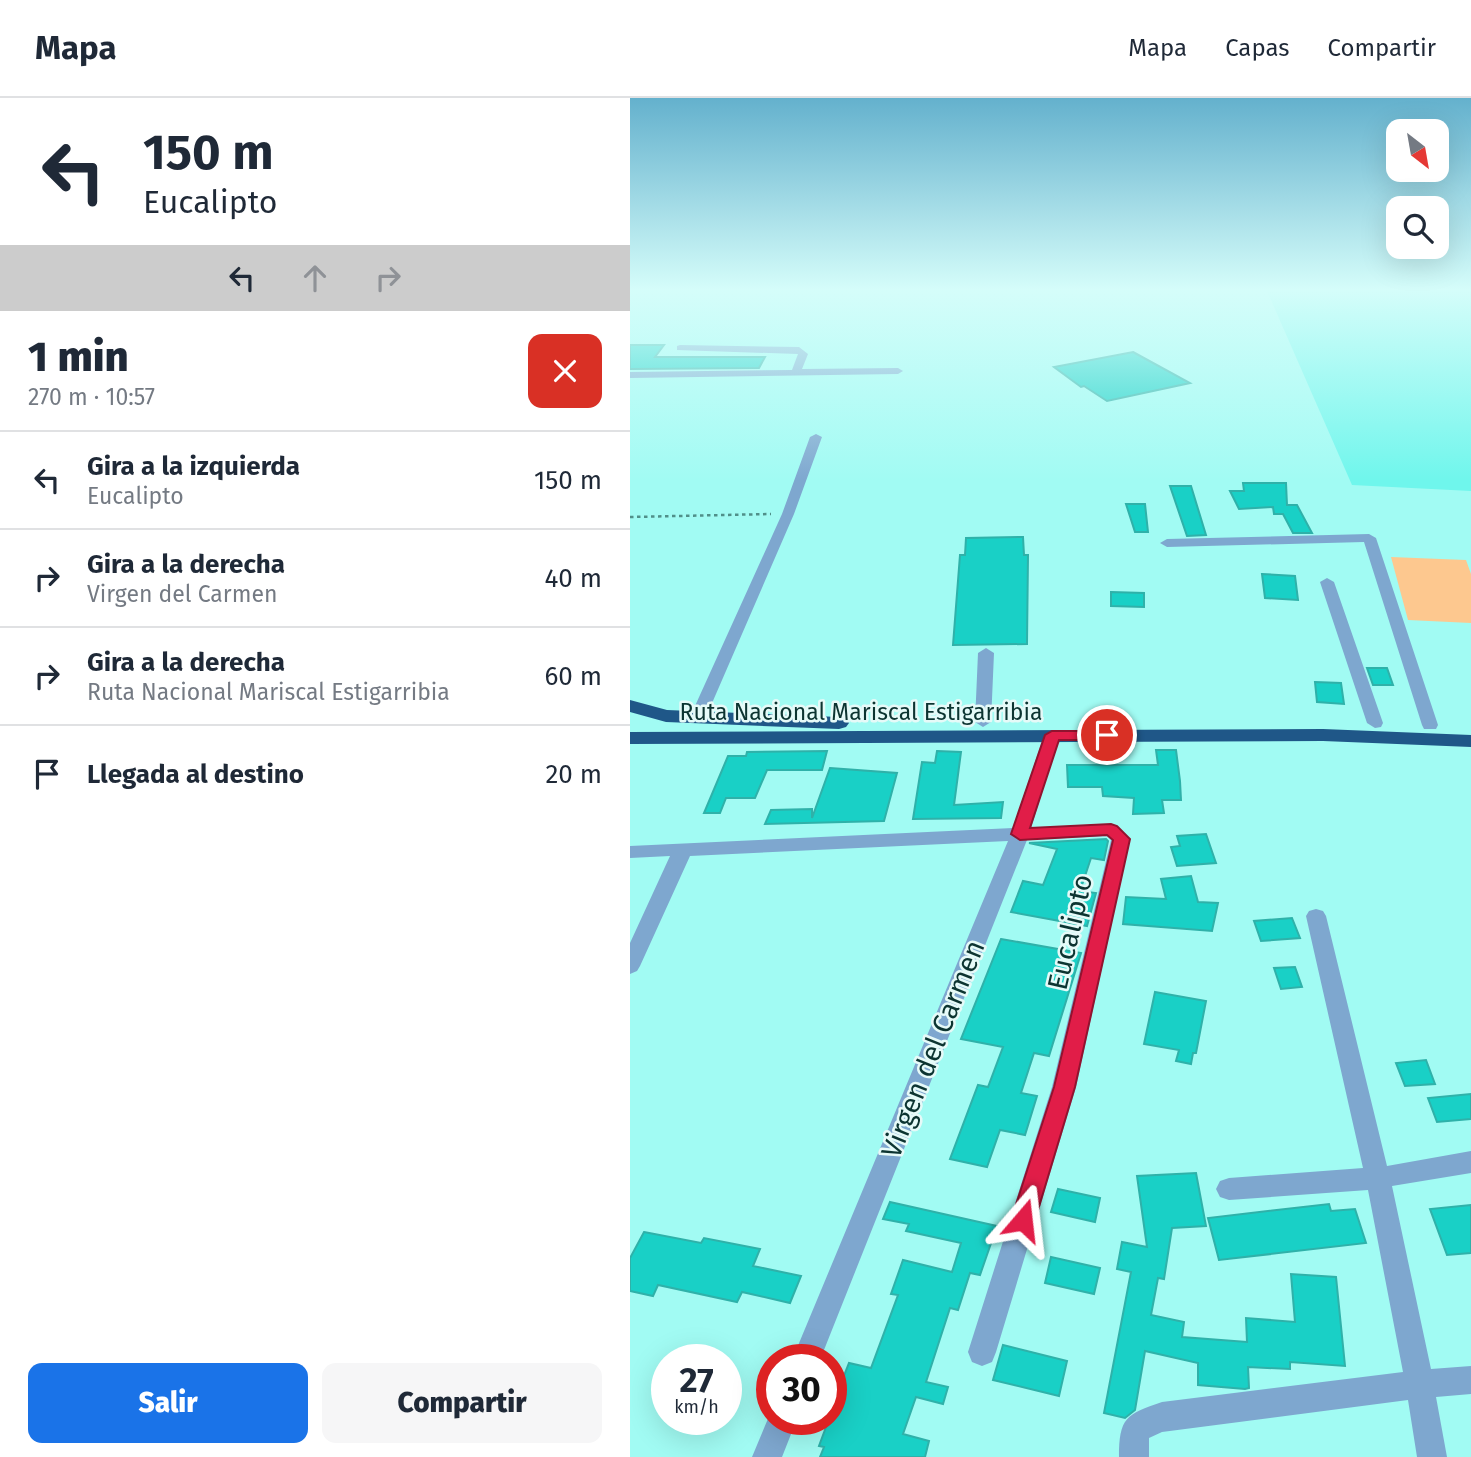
<!DOCTYPE html>
<html lang="es">
<head>
<meta charset="utf-8">
<style>
  body { margin:0; font-family:"Fira Sans",sans-serif; background:#f6f6f7; color:#1f2937; height:100vh; display:flex; flex-direction:column; font-size:26px; white-space:nowrap }
  * { box-sizing:border-box; margin:0 }
  p { font-size:23px; color:#747a83 }
  .icon { flex:none; width:38px; height:38px; fill:none; stroke:currentColor; stroke-width:2; stroke-linecap:round; stroke-linejoin:round }
  .map { position:relative; flex:1; overflow:hidden }
  .drawer { display:flex; flex-direction:column; background:#fff; width:630px }
  .drawer>* { flex:none }
  .banner { background:#fff; color:#1f2937; overflow:hidden }
  .needle { width:46px; rotate:149deg }
  .controls { position:absolute; left:756px; top:21px; display:grid; gap:14px }
  .controls a { display:grid; place-items:center; width:63px; height:63px; border-radius:14px; background:#fff; box-shadow:0 7px 28px #0002; font-size:35px }
  .speed { position:absolute; left:21px; top:1246px; display:flex; gap:14px; font-size:35px; font-weight:700; text-align:center }
  .speed>* { display:grid; place-content:center; width:91px; height:91px; border-radius:50%; background:#fff; box-shadow:0 7px 28px #0002; line-height:1 }
  .speed small { font-size:18px; font-weight:400 }
  .speed .limit { border:10px solid #d22; background:#fff; color:#111 }
  .pin { position:absolute; display:grid; place-items:center; width:60px; height:60px; color:#fff; margin:-30px; border:4px solid #fff; border-radius:50%; box-shadow:0 2px 7px #0007 }
  .me { position:absolute; width:77px; margin:-38px; rotate:17deg; stroke-linejoin:round; filter:drop-shadow(0 0 5px #0008) }
  .turn { display:flex; align-items:center; gap:24px; height:147px; padding:0 28px; font-size:32px }
  .turn .icon { width:91px; height:91px; stroke-width:2.5 }
  .turn b { display:block; font-size:49px; line-height:60px }
  .lanes { display:flex; align-items:center; height:66px; padding:0 28px; background:#0003; justify-content:center; gap:35px; direction:ltr }
  .lanes .off { opacity:.35 }
  .round { display:grid; place-items:center; flex:none; width:74px; height:74px; border-radius:14px; background:#f6f6f7 }
  .overview { display:flex; align-items:center; justify-content:space-between; height:119px; padding:0 28px }
  h1 { font-size:42px; font-weight:800; line-height:52px }
  .button { display:flex; gap:14px; margin-top:auto; padding:14px 28px }
  .button a { flex:1; height:80px; border-radius:14px; background:#1a73e8; color:#fff; font-size:28px; font-weight:800; line-height:80px; text-align:center }
  .button a+a { background:#f6f6f7; color:#1f2937 }
  ul { padding:0; list-style:none }
  li { display:flex; align-items:center; gap:21px; height:98px; padding:0 28px; border-top:2px solid #e0e1e3 }
  li div { flex:1 }
  li b { display:block; font-size:26px }
  li em { font-style:normal }
  header { display:flex; align-items:center; gap:42px; box-sizing:border-box; height:98px; padding:0 35px; background:#fff; border-bottom:2px solid #e0e1e3 }
  header strong { font-size:33px }
  nav { display:flex; gap:38px; margin-inline-start:auto; font-size:24px }
  main { display:flex; flex:1; min-height:0 }
  .map>svg:first-child { display:block }
  .built { fill:#6ff6ec }
  .green { fill:#fdc88f }
  .building { fill:#19d0c6; stroke:#2fb1a9; stroke-width:2 }
  .lines { fill:none; stroke-linecap:round; stroke-linejoin:round }
  .path { stroke:#508f89; stroke-width:2.5; stroke-dasharray:3.5 3.5; stroke-linecap:butt }
  .minor { fill:#7ea7cf; fill-rule:evenodd }
  .highway { fill:#1f5788; fill-rule:evenodd }
  .route { fill:#e11d48; stroke:#92132f; stroke-width:2 }
  .labels { text-anchor:middle; dominant-baseline:central; stroke-width:5; stroke-linejoin:round; paint-order:stroke }
  .street-label { font-size:23px; fill:#0c3431; stroke:#e6faf8 }
  .near-street-label { font-size:28px; fill:#0c3431; stroke:#e6faf8 }
</style>
</head>
<body>
<header>
<strong>Mapa</strong>
<nav><a>Mapa</a><a>Capas</a><a>Compartir</a></nav>
</header>
<main>
<section class="drawer">
<div class="banner">
<div class="turn"><svg class="icon" aria-label="left" viewBox="0 0 24 24"><path d="M17 20v-9H6M10 6l-5 5 5 5"/></svg><div><b>150 m</b>Eucalipto</div></div>
<div class="lanes"><svg class="icon" aria-label="left" viewBox="0 0 24 24"><path d="M17 20v-9H6M10 6l-5 5 5 5"/></svg><svg class="icon off" aria-label="ahead" viewBox="0 0 24 24"><path d="M12 20V5M6 11l6-6 6 6"/></svg><svg class="icon off" aria-label="right" viewBox="0 0 24 24"><path d="M7 20v-9h11M14 6l5 5-5 5"/></svg></div>
</div>
<div class="overview"><div><h1>1 min</h1><p>270 m · 10:57</p></div><a class="round" style="background:#d93025;color:#fff"><svg class="icon" aria-label="close" viewBox="0 0 24 24"><path d="M6 6l12 12M18 6L6 18"/></svg></a></div>
<ul>
<li><svg class="icon" aria-label="left" viewBox="0 0 24 24"><path d="M17 20v-9H6M10 6l-5 5 5 5"/></svg><div><b>Gira a la izquierda</b><p>Eucalipto</p></div><em>150 m</em></li>
<li><svg class="icon" aria-label="right" viewBox="0 0 24 24"><path d="M7 20v-9h11M14 6l5 5-5 5"/></svg><div><b>Gira a la derecha</b><p>Virgen del Carmen</p></div><em>40 m</em></li>
<li><svg class="icon" aria-label="right" viewBox="0 0 24 24"><path d="M7 20v-9h11M14 6l5 5-5 5"/></svg><div><b>Gira a la derecha</b><p>Ruta Nacional Mariscal Estigarribia</p></div><em>60 m</em></li>
<li><svg class="icon" aria-label="arrive" viewBox="0 0 24 24"><path d="M6 21V4h12l-3 4 3 4H6"/></svg><div><b>Llegada al destino</b></div><em>20 m</em></li>
</ul>
<div class="button"><a>Salir</a><a>Compartir</a></div>
</section>
<div class="map">
<svg width="841" height="1359" viewBox="0 0 841 1359">
  <rect width="100%" height="100%" fill="#a1fbf3"/>
  <path class="built" d="M637,193H841V393L722,387Z"/>
  <path class="green" d="M761,459L836,462L841,476V525L778,522Z"/>
  <path class="building" d="M0,247H34L25,259H135L129,270L0,271Z
    M503,254L560,285L477,303L454,288L451,289L424,269Z
    M613,385H656L657,407H667L682,435H663L653,416H644L643,409L609,411L600,393H614Z
    M540,388H561L576,437L557,438Z
    M496,406H515L518,434H505Z
    M393,439L394,457H398L397,546L323,547L330,457H335L336,440Z
    M632,476L665,478L668,502L635,500Z
    M481,494L514,495V509L481,508Z
    M737,570H757L763,587H743Z
    M685,584L711,585L714,606L687,604Z
    M526,652H546L550,683L551,702H532L534,715L503,716L504,700L473,698L472,689H438L437,667H528Z
    M197,653L192,672H137L125,700H96L90,715H74L98,658H116L117,654Z
    M307,653L331,654L324,707L373,704L371,720L283,721L292,664L305,665Z
    M200,670L267,675L254,723L135,726L141,712L182,711V720Z
    M576,736L586,765L547,768L541,749L550,748L547,738Z
    M476,741L478,743L474,762L461,760L450,793L466,795L457,828L381,814L393,783L413,787L427,751L399,745Z
    M561,778L568,804L588,805L582,833L493,826L496,799L536,801L531,781Z
    M662,820L670,840L631,843L624,823Z
    M371,841L451,855L419,958L404,955L391,995L407,998L395,1037L370,1032L357,1069L320,1061L348,987L358,989L373,949L331,941Z
    M665,869L672,889L651,891L644,870Z
    M525,894L576,903L566,955H563L561,966L546,963L549,952L514,946Z
    M796,962L805,986L775,988L766,965Z
    M841,996V1021L807,1024L798,1000Z
    M566,1075L576,1128L542,1130L534,1181L528,1180L521,1217L554,1224L552,1239L617,1244L616,1220L665,1224L661,1176L706,1179L715,1268L660,1264V1271L618,1269L619,1290L615,1291L568,1287V1265L515,1253L505,1312L495,1320L474,1315L501,1174L487,1171L492,1144L517,1149L507,1078Z
    M428,1091L470,1100L465,1124L421,1114Z
    M260,1104L367,1128L350,1177L340,1175L328,1212L320,1210L296,1284L318,1289L313,1306L286,1299L273,1336L299,1343L295,1359H190L194,1349L189,1348L199,1321H201V1311L219,1265L241,1270L268,1197L261,1196L273,1162L322,1174L331,1145L276,1133L279,1126L253,1121Z
    M699,1106L701,1113L725,1111L736,1145L589,1162L578,1120Z
    M841,1107V1155L817,1157L800,1111Z
    M14,1134L71,1145L74,1140L130,1151L123,1168L171,1178L160,1205L112,1194L107,1204L28,1187L23,1198L0,1193V1160Z
    M421,1159L470,1170L464,1196L415,1185Z
    M373,1247L437,1263L429,1298L363,1282Z"/>
  <g class="lines">
    <path class="path" d="M0,419L141,416"/>
    <path class="minor" d="M50,247L169,249L178,256L172,271L268,270L273,273L268,276L0,280V274L162,272L168,256L47,252V248Z
      M186,336L192,339L164,416L76,619L74,622H62L60,619L152,416L180,339Z
      M739,436L746,440L808,627L806,631H794L792,627L734,444L537,449L530,445L537,441Z
      M697,480L704,484L753,625L751,629L745,630L737,625L690,484Z
      M356,550L364,555L361,624L353,629L345,624L348,555Z
      M422,632L430,637L401,730L481,726L488,728L500,741L446,989L366,1254L362,1264L352,1268L342,1264L338,1254L422,989L481,742L477,738L397,742L190,1262H162L378,743L60,758L10,868L7,873L0,876V845L40,758L0,760V748L383,730L414,637Z
      M686,811L693,813L696,818L757,1068L841,1053V1075L762,1088L801,1271L841,1268V1296L806,1299L817,1359H787L778,1302L532,1334L519,1340V1359H489C489,1320 496,1316 532,1304L773,1274L738,1092L599,1102L590,1099L586,1091L590,1083L599,1080L733,1070L676,818L679,813Z
      M142,1311V1321H167L152,1359H122Z"/>
    <path class="highway" d="M0,602L37,612L209,619L216,621L219,625L216,629L209,631L36,624L0,614Z
      M693,631L841,637V649L693,643L0,646V634Z"/>
  </g>
  <linearGradient id="sky" x2="0" y2="1"><stop stop-color="#64b1cd"/><stop offset="0.5" stop-color="#d5fdfa"/><stop offset="1" stop-color="#d5fdfa" stop-opacity="0"/></linearGradient>
  <rect width="841" height="383" fill="url(#sky)"/>
  <path class="route" d="M422,633H477L484,637L477,642H429L400,730L481,726L487,728L500,741L445,989L405,1122L401,1129L393,1132L385,1129L381,1122L424,989L483,742L477,737L390,742L381,736L415,637Z"/>
  <g class="labels">
    <g class="street-label">
      <text x="231" y="614">Ruta Nacional Mariscal Estigarribia</text>
    </g>
    <g class="near-street-label">
      <text transform="translate(440 834) rotate(-77)">Eucalipto</text>
      <text transform="translate(303 951) rotate(-68)">Virgen del Carmen</text>
    </g>
  </g>
</svg>
<div class="controls">
<a><svg class="needle" viewBox="-14 -14 28 28"><path d="M0-13l5 13h-10z" fill="#e53935"/><path d="M0 13l5-13h-10z" fill="#747a83"/></svg></a>
<a><svg class="icon" aria-label="search" viewBox="0 0 24 24"><circle cx="10" cy="10" r="6"/><path d="M15 15l6 6"/></svg></a>
</div>
<div class="speed"><div>27<small>km/h</small></div><div class="limit">30</div></div>
<div class="pin" style="left:477px;top:637px;background:#d93025"><svg class="icon" aria-label="arrive" viewBox="0 0 24 24"><path d="M6 21V4h12l-3 4 3 4H6"/></svg></div>
<svg class="me" style="left:393px;top:1122px" viewBox="-20 -20 40 40"><path d="M0-17L14 15 0 8-14 15z" fill="#e11d48" stroke="#fff" stroke-width="4"/></svg>
</div>
</main>
</body>
</html>
